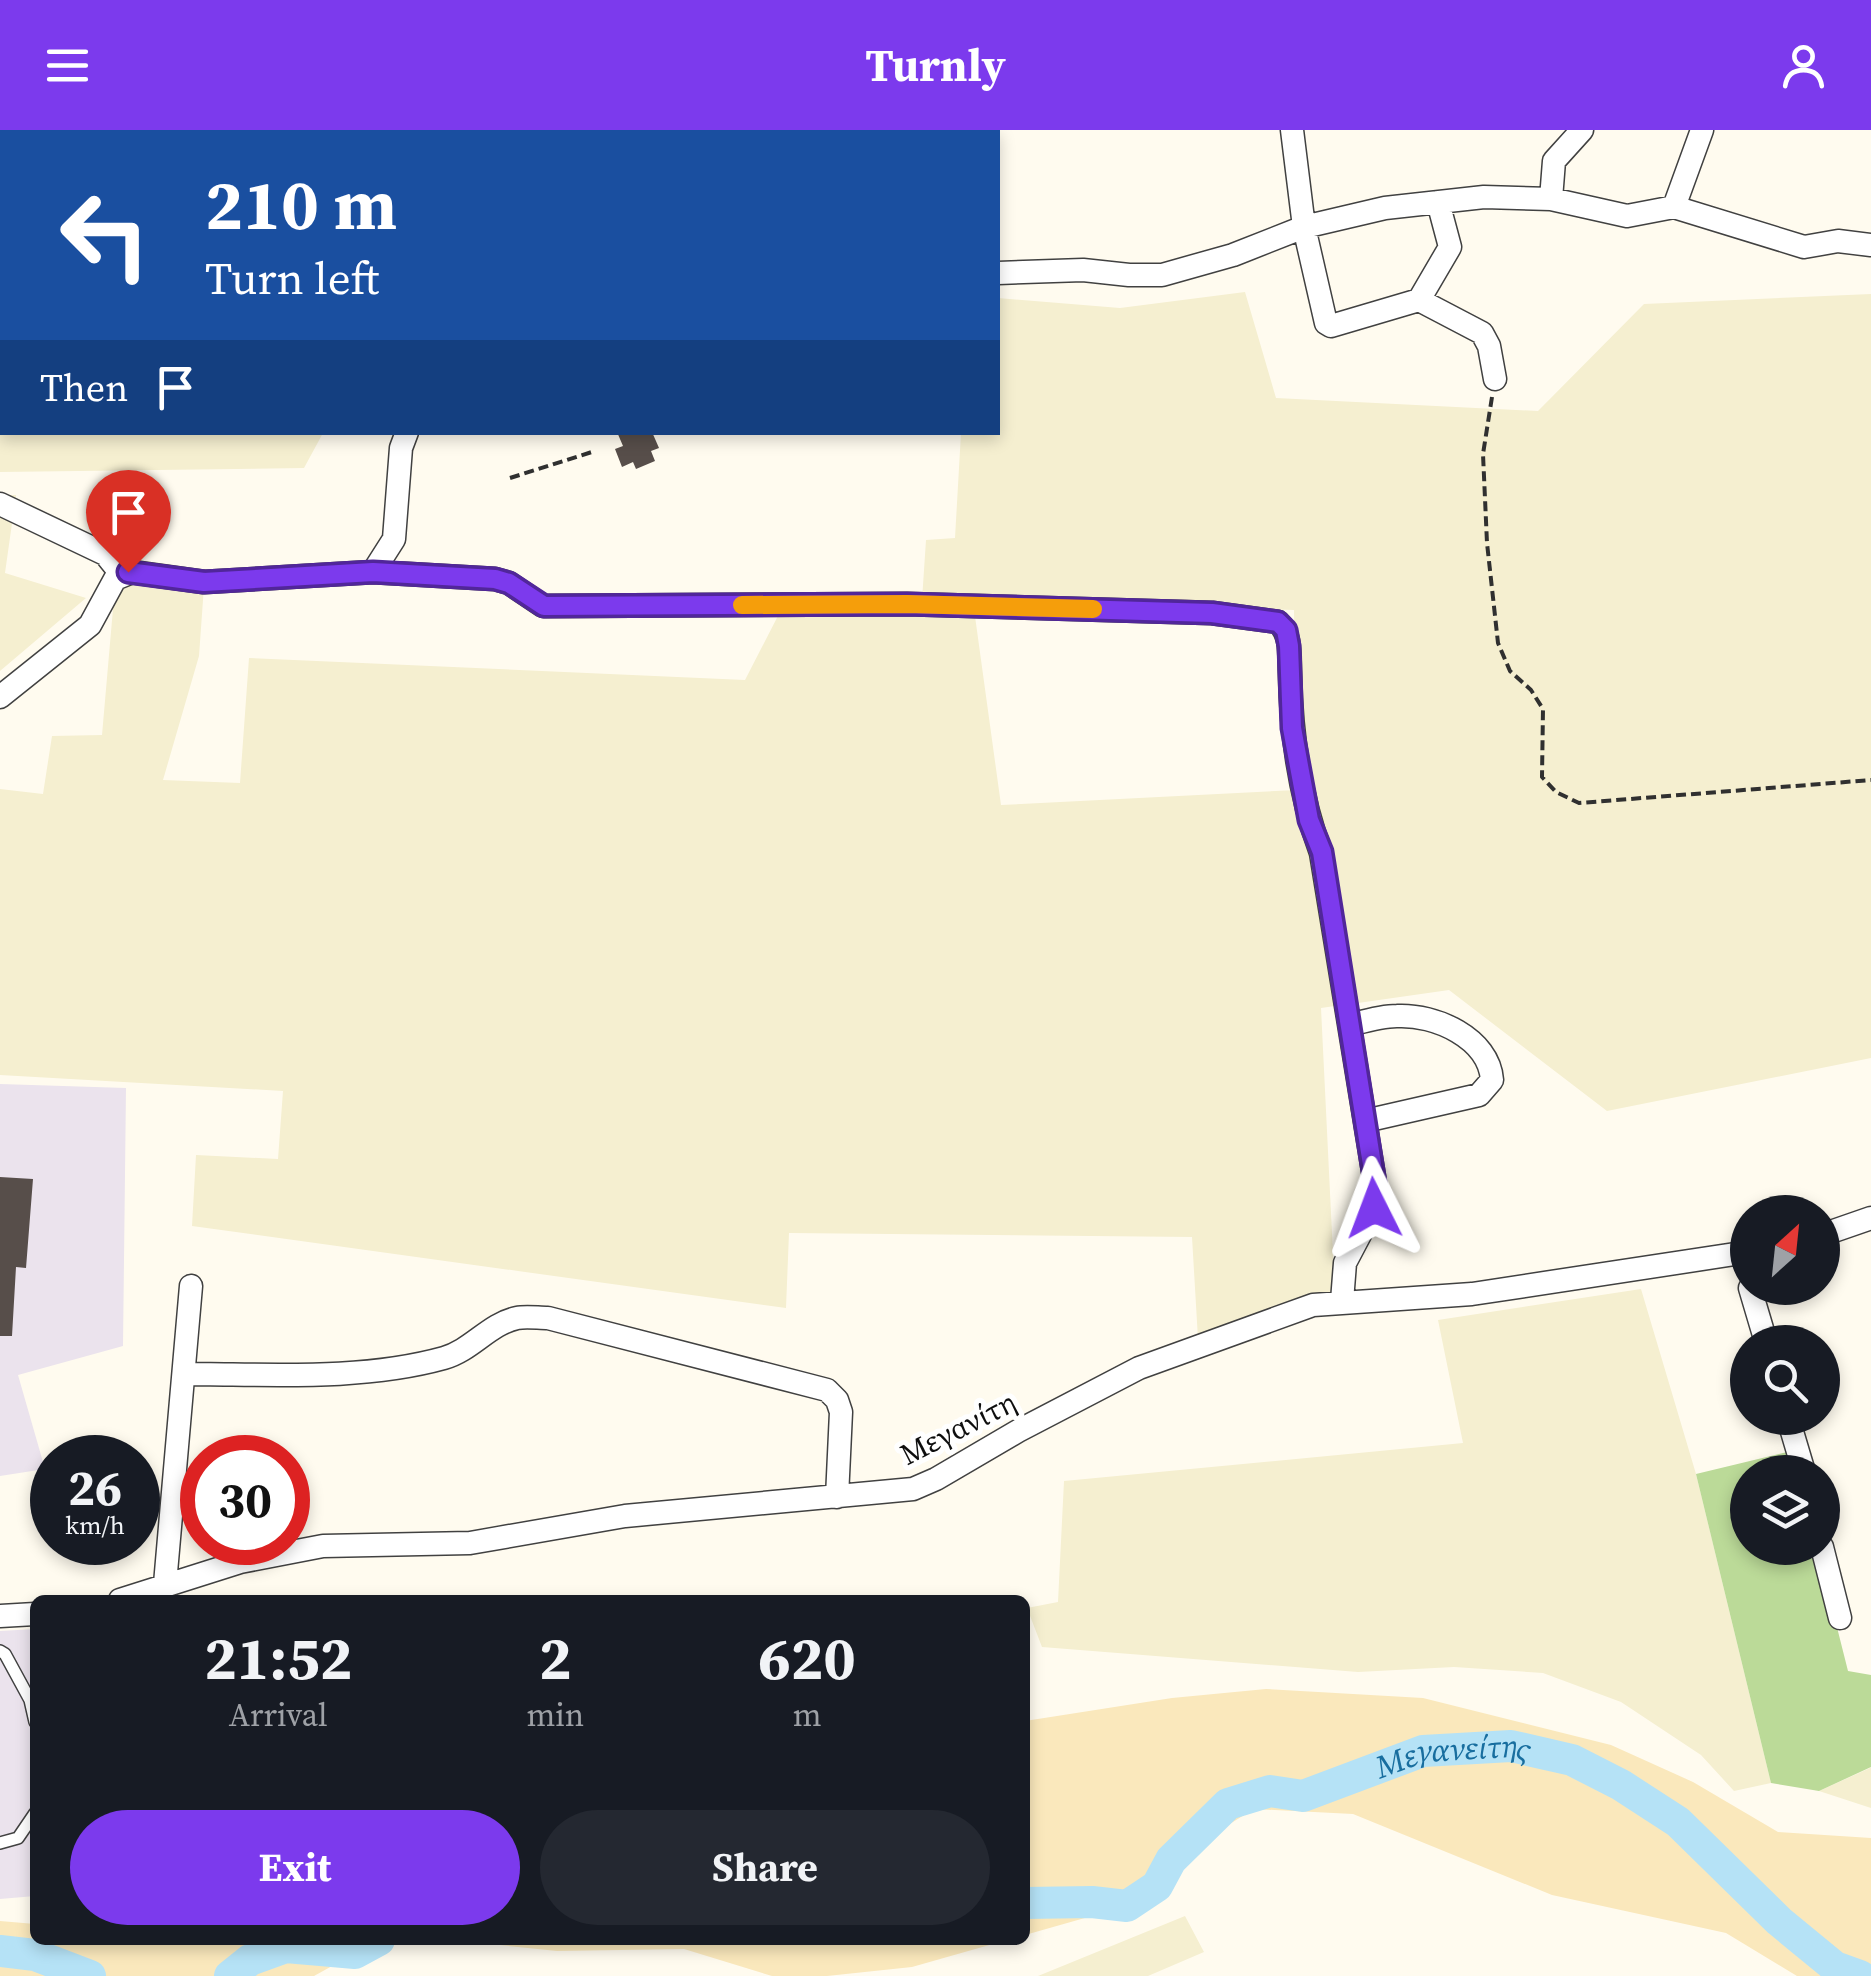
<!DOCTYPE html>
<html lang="en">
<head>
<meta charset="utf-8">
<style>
  body { margin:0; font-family:"Source Serif 4",serif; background:#242831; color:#f1f3f6; height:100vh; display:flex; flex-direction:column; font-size:38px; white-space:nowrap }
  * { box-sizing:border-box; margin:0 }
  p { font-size:32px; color:#9ea1a6 }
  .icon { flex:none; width:55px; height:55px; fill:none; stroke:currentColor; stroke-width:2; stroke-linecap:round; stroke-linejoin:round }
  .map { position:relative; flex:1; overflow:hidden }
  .side { position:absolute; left:30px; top:1465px; width:1000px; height:350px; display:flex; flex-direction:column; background:#171b24; border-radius:15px; box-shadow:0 5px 15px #0003 }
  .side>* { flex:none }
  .banner { position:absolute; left:0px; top:0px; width:1000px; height:305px; box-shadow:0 5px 15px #0003; background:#1a4fa0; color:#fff; overflow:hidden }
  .needle { width:65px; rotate:27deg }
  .tools { position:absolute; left:1730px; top:1065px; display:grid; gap:20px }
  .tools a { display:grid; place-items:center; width:110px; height:110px; border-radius:50%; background:#171b24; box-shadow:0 5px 15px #0003; font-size:50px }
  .speed { position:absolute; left:30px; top:1305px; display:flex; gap:20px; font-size:50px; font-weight:700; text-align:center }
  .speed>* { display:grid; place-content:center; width:130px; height:130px; border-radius:50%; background:#171b24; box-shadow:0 5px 15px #0003; line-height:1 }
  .speed small { font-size:25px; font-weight:400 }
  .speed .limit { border:15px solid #d22; background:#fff; color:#111 }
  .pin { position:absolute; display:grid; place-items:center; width:85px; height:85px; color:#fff; margin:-102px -42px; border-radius:50% 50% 50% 0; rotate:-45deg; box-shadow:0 0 10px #0007 }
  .pin .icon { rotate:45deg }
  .me { position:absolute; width:110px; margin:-55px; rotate:357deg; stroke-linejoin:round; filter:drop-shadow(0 0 8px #0008) }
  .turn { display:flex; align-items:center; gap:35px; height:210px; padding:0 40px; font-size:45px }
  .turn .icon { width:130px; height:130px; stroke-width:2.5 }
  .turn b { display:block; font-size:70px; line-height:85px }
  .then { display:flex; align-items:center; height:95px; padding:0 40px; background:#0003; gap:20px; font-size:38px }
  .eta { display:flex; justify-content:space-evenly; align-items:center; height:170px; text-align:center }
  .eta b { font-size:60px; font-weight:700; line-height:70px }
  .cta { display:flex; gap:20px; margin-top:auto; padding:20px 40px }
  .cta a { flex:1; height:115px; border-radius:60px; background:#7c3aed; color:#fff; font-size:40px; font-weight:700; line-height:115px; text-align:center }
  .cta a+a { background:#242831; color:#f1f3f6 }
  header { display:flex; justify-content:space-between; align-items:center; height:130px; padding:0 40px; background:#7c3aed; color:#fff; font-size:45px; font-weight:700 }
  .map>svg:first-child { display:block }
  .industrial { fill:#ebe3ed }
  .farmland { fill:#f5efd0 }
  .forest { fill:#bbda98 }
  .sand { fill:#fae8bc }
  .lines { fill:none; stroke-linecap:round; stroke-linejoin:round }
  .river { stroke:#b5e2f6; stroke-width:32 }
  .building { fill:#574e4a }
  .lane-casing { stroke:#414141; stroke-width:14 }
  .street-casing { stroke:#414141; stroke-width:25 }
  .path { stroke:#303030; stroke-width:4; stroke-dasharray:10 5; stroke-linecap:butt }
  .lane { stroke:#fff; stroke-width:11 }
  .street { stroke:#fff; stroke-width:22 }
  .route-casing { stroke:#51269a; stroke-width:25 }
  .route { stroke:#7c3aed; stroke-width:18 }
  .slow { stroke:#f59e0b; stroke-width:18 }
  .labels { text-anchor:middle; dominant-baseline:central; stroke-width:10; stroke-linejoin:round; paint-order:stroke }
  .street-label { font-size:30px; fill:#0e0e0e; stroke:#fff }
  .water-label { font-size:32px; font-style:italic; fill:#186e9f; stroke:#fff }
</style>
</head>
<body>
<header><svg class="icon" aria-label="menu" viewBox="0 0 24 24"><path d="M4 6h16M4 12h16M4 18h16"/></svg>Turnly<svg class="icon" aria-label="person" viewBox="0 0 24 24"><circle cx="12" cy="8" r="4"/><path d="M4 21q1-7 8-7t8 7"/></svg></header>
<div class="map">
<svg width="1871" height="1846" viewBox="0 0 1871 1846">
  <rect width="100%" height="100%" fill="#fffbef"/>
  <path class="industrial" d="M0,954L126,958L123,1216L18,1245L45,1339L0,1346Z
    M35,1499V1766L0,1769V1501Z"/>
  <path class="farmland" d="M0,0H354L2,2V302L323,303L304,338L0,342Z
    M1245,162L1276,268L1538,281L1644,174L1871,164V928L1607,981L1449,860L1351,874L1295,567L1294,480L922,470L926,410L955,408L961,303L998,302V168L1120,178Z
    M0,365H16L5,443L86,468L0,541Z
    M123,448L204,456L199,526L163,650L240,653L249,528L745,550L782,478L974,479L1001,675L1297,660L1342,875L1321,878L1335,1165L1198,1209L1192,1107L789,1103L786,1178L192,1096L196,1025L278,1029L283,961L0,945V659L43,664L52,606L102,605L115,456Z
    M1641,1159L1696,1344L1771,1653L1734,1661L1701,1625L1621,1572L1543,1543L1454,1537L1358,1542L1042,1517L1027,1478L1058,1472L1064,1351L1463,1313L1438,1190Z
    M1871,1637V1678L1819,1661L1870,1638Z
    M1185,1786L1204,1822L1148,1846H1038Z"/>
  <path class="forest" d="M1791,1321L1799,1342H1748V1418H1817L1848,1541L1871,1545V1637L1819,1661L1771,1653L1696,1344Z"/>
  <path class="sand" d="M1266,1559L1423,1568L1611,1615L1693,1652L1778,1702L1871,1708V1846H1797L1726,1803L1552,1765L1353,1684L1254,1679L1171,1730L1127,1776L1025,1805V1591L1172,1568Z
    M0,1791L35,1794V1810H379L314,1846H0Z
    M451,1810H1007L912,1837L827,1846H772L684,1819L557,1821Z"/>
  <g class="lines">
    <g class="river">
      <path id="s1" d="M1025,1773L1092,1772L1127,1776L1157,1756L1171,1730L1228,1674L1270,1661L1303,1666L1423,1621L1511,1616L1572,1630L1621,1655L1678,1692L1779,1791L1835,1837L1860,1846"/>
      <path d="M0,1821L35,1825L90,1846"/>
      <path d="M230,1846L250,1830L286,1817L355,1823L379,1810"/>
    </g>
  </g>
  <path class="building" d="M617,302H652L659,318L651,321L655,331L636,339L633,332L622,337L615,319L623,316Z
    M0,1047L33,1049L26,1138L16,1137L12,1206H0Z"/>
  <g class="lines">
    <defs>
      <path id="lane" d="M0,1521L5,1524L30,1570L35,1592
        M0,1713L18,1708L35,1683"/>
      <path id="street" d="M389,0V2
        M528,0L531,2
        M1292,0L1304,97L1326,193L1331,196L1419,170L1450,117L1438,72
        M1551,69L1554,31L1582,0
        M1674,77L1804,117L1838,111L1871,115
        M998,143L1083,140L1129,145H1162L1233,125L1304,97L1385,78L1484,67L1551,69L1627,86L1674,77L1702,0
        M1419,170L1482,203L1489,216L1495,249
        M0,374L105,424L121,444
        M373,442L394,409L401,318L407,302
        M0,567L90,495L115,449L132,442L204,452L373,442L495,449L509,453L543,476L907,474L1212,483L1278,492C1292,505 1289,526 1290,544C1291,605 1300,666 1321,723L1375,1053L1374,1078L1345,1133L1342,1171
        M1350,895C1365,891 1381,886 1397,886C1435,884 1489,908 1492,950L1479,965L1365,991
        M1822,1105L1871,1088
        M1750,1158L1766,1212
        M184,1244C269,1244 361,1251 444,1228C472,1220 489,1194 517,1188C526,1186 538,1188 548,1188L827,1260L837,1270L841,1282L837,1367
        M1788,1288L1804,1342
        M1822,1417L1840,1488
        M165,1454L191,1156
        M120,1470L240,1432L323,1416L470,1413L625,1386L913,1359L936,1349L1018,1301L1139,1238L1313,1175L1472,1164L1748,1122
        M0,1486L35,1484"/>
    </defs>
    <use href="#lane" class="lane-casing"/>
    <use href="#street" class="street-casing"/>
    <path class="path" d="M1492,267L1483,324L1487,413L1498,513L1510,541L1531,560L1543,579L1542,647L1556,662L1579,673L1871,650
      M510,348L595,321"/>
    <use href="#lane" class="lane"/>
    <use href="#street" class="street"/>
  </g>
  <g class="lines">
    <defs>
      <path id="route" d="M128,442L204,452L373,442L495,449L509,453L544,476L907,474L1212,483L1278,492L1286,500L1289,516L1292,598L1309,690L1322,722L1375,1053L1374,1078"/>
    </defs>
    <use href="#route" class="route-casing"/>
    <use href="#route" class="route"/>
    <path class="slow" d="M742,475L907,474L1093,479"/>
  </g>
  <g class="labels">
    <g class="street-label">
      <text transform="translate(958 1298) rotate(-27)">Μεγανίτη</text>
    </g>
    <g class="water-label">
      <text stroke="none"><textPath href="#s1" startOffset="482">Μεγανείτης</textPath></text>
    </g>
  </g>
</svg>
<div class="tools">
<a><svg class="needle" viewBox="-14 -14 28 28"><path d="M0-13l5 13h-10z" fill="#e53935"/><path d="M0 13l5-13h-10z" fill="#9ea1a6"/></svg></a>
<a><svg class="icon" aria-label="search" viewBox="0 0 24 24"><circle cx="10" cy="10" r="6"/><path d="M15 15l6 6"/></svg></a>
<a><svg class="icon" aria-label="layers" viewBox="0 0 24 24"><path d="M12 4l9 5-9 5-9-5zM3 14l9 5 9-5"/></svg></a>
</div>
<div class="speed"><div>26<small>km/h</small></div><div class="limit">30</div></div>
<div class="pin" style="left:128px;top:442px;background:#d93025"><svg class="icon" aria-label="arrive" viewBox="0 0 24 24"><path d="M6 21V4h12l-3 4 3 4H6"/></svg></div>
<svg class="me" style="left:1374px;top:1078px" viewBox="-20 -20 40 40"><path d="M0-17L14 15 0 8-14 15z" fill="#7c3aed" stroke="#fff" stroke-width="4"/></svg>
<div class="banner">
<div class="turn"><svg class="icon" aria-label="left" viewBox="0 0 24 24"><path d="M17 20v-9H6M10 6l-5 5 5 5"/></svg><div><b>210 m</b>Turn left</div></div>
<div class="then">Then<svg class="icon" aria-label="arrive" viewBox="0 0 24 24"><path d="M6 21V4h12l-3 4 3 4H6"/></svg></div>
</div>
<section class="side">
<div class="eta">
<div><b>21:52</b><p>Arrival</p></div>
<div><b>2</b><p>min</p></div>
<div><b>620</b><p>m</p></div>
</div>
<div class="cta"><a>Exit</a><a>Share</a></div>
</section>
</div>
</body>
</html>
